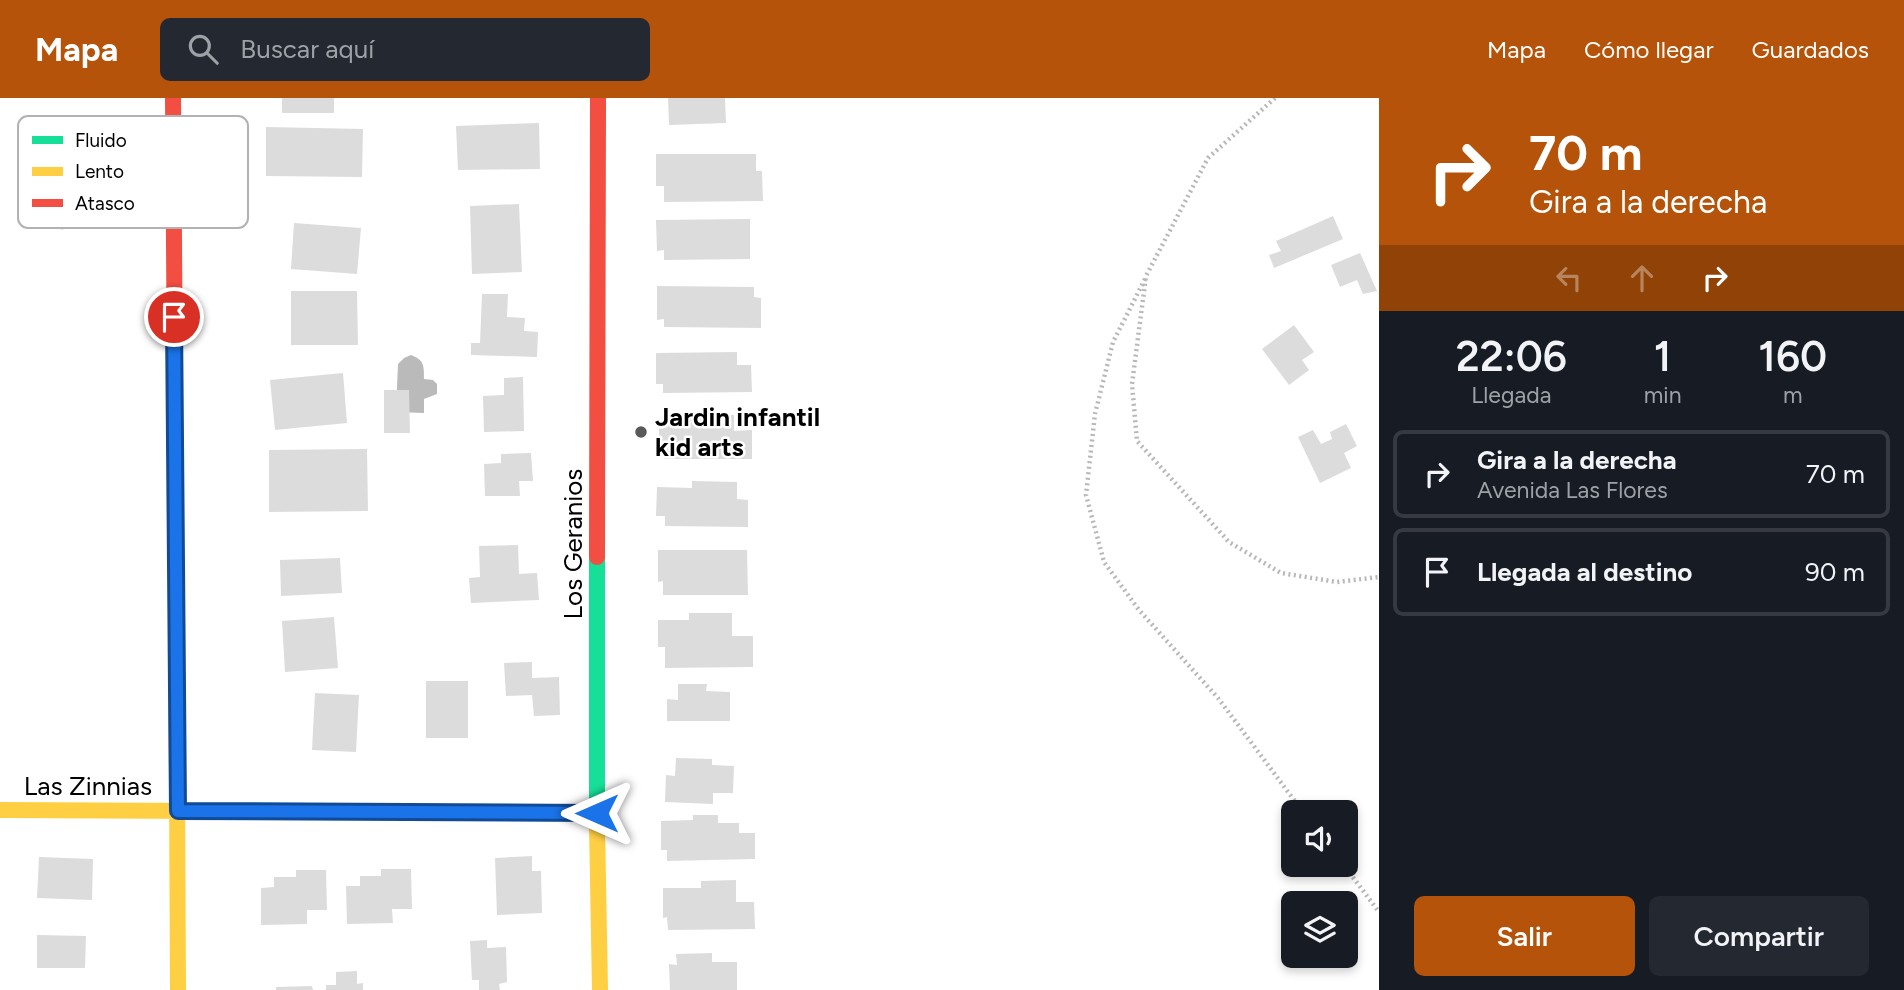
<!DOCTYPE html>
<html lang="es">
<head>
<meta charset="utf-8">
<style>
  body { margin:0; font-family:Figtree,sans-serif; background:#242831; color:#f1f3f6; height:100vh; display:flex; flex-direction:column; font-size:26px; white-space:nowrap }
  * { box-sizing:border-box; margin:0 }
  p { font-size:23px; color:#9ea1a6 }
  .icon { flex:none; width:38px; height:38px; fill:none; stroke:currentColor; stroke-width:2; stroke-linecap:round; stroke-linejoin:round }
  .map { position:relative; flex:1; overflow:hidden }
  .sheet { display:flex; flex-direction:column; background:#171b24; width:525px }
  .sheet>* { flex:none }
  .banner { background:#b45309; color:#fff; overflow:hidden }
  .controls { position:absolute; left:1281px; top:702px; display:grid; gap:14px }
  .controls a { display:grid; place-items:center; width:77px; height:77px; border-radius:10px; background:#171b24; box-shadow:0 4px 10px #0003; font-size:35px }
  .pin { position:absolute; display:grid; place-items:center; width:60px; height:60px; color:#fff; margin:-30px; border:4px solid #fff; border-radius:50%; box-shadow:0 2px 7px #0007 }
  .me { position:absolute; width:77px; margin:-38px; rotate:270deg; stroke-linejoin:round; filter:drop-shadow(0 0 5px #0008) }
  .turn { display:flex; align-items:center; gap:24px; height:147px; padding:0 35px; font-size:32px }
  .turn .icon { width:91px; height:91px; stroke-width:2.5 }
  .turn b { display:block; font-size:49px; line-height:60px }
  .lanes { display:flex; align-items:center; height:66px; padding:0 35px; background:#0003; justify-content:center; gap:35px; direction:ltr }
  .lanes .off { opacity:.35 }
  .eta { display:flex; justify-content:space-evenly; align-items:center; height:119px; text-align:center }
  .eta b { font-size:42px; font-weight:600; line-height:49px }
  .button { display:flex; gap:14px; margin-top:auto; padding:14px 35px }
  .button a { flex:1; height:80px; border-radius:10px; background:#b45309; color:#fff; font-size:28px; font-weight:600; line-height:80px; text-align:center }
  .button a+a { background:#242831; color:#f1f3f6 }
  ul { padding:0; list-style:none }
  li { display:flex; align-items:center; gap:21px; height:88px; margin:0 14px 10px; padding:0 21px; border:4px solid #363941; border-radius:10px }
  li div { flex:1 }
  li b { display:block; font-size:26px }
  li em { font-style:normal }
  header { display:flex; align-items:center; gap:42px; box-sizing:border-box; height:98px; padding:0 35px; background:#b45309; color:#fff }
  header strong { font-size:33px }
  nav { display:flex; gap:38px; margin-inline-start:auto; font-size:24px }
  .search { width:490px; height:63px; background:#242831; display:flex; align-items:center; gap:18px; box-sizing:border-box; padding:0 24px; border-radius:10px; color:#9ea1a6; font-size:26px }
  main { display:flex; flex:1; min-height:0 }
  .map>svg:first-child { display:block }
  .water { fill:#bababa }
  .building { fill:#dcdcdc }
  .lines { fill:none; stroke-linecap:round; stroke-linejoin:round }
  .path { stroke:#b8b8b8; stroke-width:4.5; stroke-dasharray:2 3.5; stroke-linecap:butt }
  .fast { stroke:#16e098; stroke-width:16 }
  .slow { stroke:#ffcf43; stroke-width:16 }
  .jam { stroke:#f24e42; stroke-width:16 }
  .route-casing { stroke:#114b97; stroke-width:18 }
  .route { stroke:#1a73e8; stroke-width:12 }
  .poi-dot { fill:#595959; stroke:#fff; stroke-width:2.5 }
  .labels { text-anchor:middle; dominant-baseline:central; stroke-width:5; stroke-linejoin:round; paint-order:stroke }
  .poi-label { font-size:26px; font-weight:bold; fill:#000; stroke:#fff; text-anchor:start }
  .street-label { font-size:26px; fill:#000; stroke:#fff }
  .key { fill:#fff; stroke:#b2b2b2; stroke-width:2 }
  .key-label { font-size:19px; fill:#000 }
</style>
</head>
<body>
<header>
<strong>Mapa</strong>
<div class="search"><svg class="icon" aria-label="search" viewBox="0 0 24 24"><circle cx="10" cy="10" r="6"/><path d="M15 15l6 6"/></svg>Buscar aquí</div>
<nav><a>Mapa</a><a>Cómo llegar</a><a>Guardados</a></nav>
</header>
<main>
<div class="map">
<svg width="1379" height="892" viewBox="0 0 1379 892">
  <rect width="100%" height="100%" fill="#fff"/>
  <path class="water" d="M411,257C424,262 424,267 424,281L433,282L437,286V296L424,301V315L396,314L398,266L404,260Z"/>
  <path class="building" d="M282,0H334V15H282Z
    M668,0H725L726,25L669,27Z
    M539,25L540,71L458,72L456,28Z
    M266,29L363,31L362,79L266,78Z
    M656,56H756V73H762L763,103L664,104V88H656Z
    M41,79L78,92L63,132L27,119Z
    M519,106L522,174L472,176L470,108Z
    M1333,118L1343,141L1274,170L1269,157L1281,153L1276,143Z
    M750,121V161L664,162V152L657,153L656,122Z
    M294,125L361,130L357,176L291,171Z
    M1360,155L1377,193L1363,196L1357,182L1340,189L1331,167Z
    M657,188L754,189V199L761,200V230L664,229V221L657,222Z
    M291,193H357L358,247H291Z
    M482,196H508L507,219L525,220L524,233L538,234L537,259L471,257V245H480Z
    M1294,227L1314,254L1302,262L1309,272L1289,287L1262,251Z
    M737,254V267H751L752,294L663,295V286H656V255Z
    M343,275L347,325L275,332L270,282Z
    M523,279L524,333L484,334L483,298L504,297V280Z
    M384,292H409L410,335H384Z
    M687,317H734V333L752,332V361H664V352H659V322H687Z
    M1346,326L1357,348L1344,355L1351,370L1320,385L1298,339L1313,332L1321,346L1332,341L1330,334Z
    M367,351L368,413L269,414V352Z
    M531,355L533,383H519L520,398H485L484,366L501,365V356Z
    M692,383L737,384V401L748,402V429L665,428V418H656L657,389L692,390Z
    M518,447L519,476L537,475L539,502L471,505L469,480L480,479L479,448Z
    M658,452H747L748,497H663V483L658,484Z
    M340,460L342,495L281,498L280,462Z
    M689,515H732V538H753V569L665,570V549H658V522H689Z
    M334,519L338,570L285,574L282,523Z
    M532,564V580L559,579L560,617L534,618L532,597L506,598L504,565Z
    M426,583H468V640H426Z
    M678,586H707L706,593L730,594V623H667V601L678,602Z
    M315,595L359,597L356,654L312,652Z
    M676,660L712,661V667L734,668L733,695H713V706L665,704L666,677L675,678Z
    M693,717H718V725H739V735H755V761L667,763V752H661V723L693,722Z
    M532,758V773H541L542,815L497,817L495,760Z
    M39,759L93,761L92,802L37,800Z
    M381,771H411L412,811H392L393,825L347,826L346,788H360V778H381Z
    M296,772H326L327,812H307V826L261,827V790L274,789V779H296Z
    M736,782V804H754L755,831L668,832L667,819L663,820V790H701V783Z
    M37,837L86,838L85,870H37Z
    M487,842V850L506,849L507,884L499,886L500,892H479V882H472L470,843Z
    M712,855V864H737V892H670L669,866L677,867L676,856Z
    M357,873V886L363,885V892H326V887H336V874Z
    M312,888L313,892H276V889Z"/>
  <g class="lines">
    <path class="path" d="M1275,0L1208,60L1146,178L1132,286L1137,343L1229,444L1281,475L1337,484L1379,479
      M1145,181L1113,244L1095,316L1086,397L1104,464L1139,512L1218,600L1303,714
      M1343,766L1379,814"/>
    <path class="fast" d="M597,727V459"/>
    <path class="slow" d="M175,288L178,892
      M0,712L597,715
      M597,727L600,892"/>
    <path class="jam" d="M173,0L175,288
      M597,459L598,0"/>
  </g>
  <g class="lines">
    <defs>
      <path id="route" d="M174,219L178,713L597,715"/>
    </defs>
    <use href="#route" class="route-casing"/>
    <use href="#route" class="route"/>
  </g>
  <circle class="poi-dot" cx="641" cy="334" r="7"/>
  <g class="labels">
    <g class="poi-label">
      <text x="655" y="319">Jardin infantil<tspan x="655" dy="30">kid arts</tspan></text>
    </g>
    <g class="street-label">
      <text transform="translate(573 446) rotate(-90)">Los Geranios</text>
      <text x="88" y="688">Las Zinnias</text>
    </g>
  </g>
  <rect x="18" y="18" width="230" height="112" rx="10" class="key"/>
  <rect x="32" y="38" width="31" height="8" fill="#16e098"/>
  <rect x="32" y="69" width="31" height="9" fill="#ffcf43"/>
  <rect x="32" y="101" width="31" height="8" fill="#f24e42"/>
  <g class="key-label">
    <text x="75" y="49">Fluido</text>
    <text x="75" y="80">Lento</text>
    <text x="75" y="112">Atasco</text>
  </g>
</svg>
<div class="controls">
<a><svg class="icon" aria-label="sound" viewBox="0 0 24 24"><path d="M4 9h4l5-4v14l-5-4H4zM17 9q2 3 0 6"/></svg></a>
<a><svg class="icon" aria-label="layers" viewBox="0 0 24 24"><path d="M12 4l9 5-9 5-9-5zM3 14l9 5 9-5"/></svg></a>
</div>
<div class="pin" style="left:174px;top:219px;background:#d93025"><svg class="icon" aria-label="arrive" viewBox="0 0 24 24"><path d="M6 21V4h12l-3 4 3 4H6"/></svg></div>
<svg class="me" style="left:597px;top:715px" viewBox="-20 -20 40 40"><path d="M0-17L14 15 0 8-14 15z" fill="#1a73e8" stroke="#fff" stroke-width="4"/></svg>
</div>
<section class="sheet">
<div class="banner">
<div class="turn"><svg class="icon" aria-label="right" viewBox="0 0 24 24"><path d="M7 20v-9h11M14 6l5 5-5 5"/></svg><div><b>70 m</b>Gira a la derecha</div></div>
<div class="lanes"><svg class="icon off" aria-label="left" viewBox="0 0 24 24"><path d="M17 20v-9H6M10 6l-5 5 5 5"/></svg><svg class="icon off" aria-label="ahead" viewBox="0 0 24 24"><path d="M12 20V5M6 11l6-6 6 6"/></svg><svg class="icon" aria-label="right" viewBox="0 0 24 24"><path d="M7 20v-9h11M14 6l5 5-5 5"/></svg></div>
</div>
<div class="eta">
<div><b>22:06</b><p>Llegada</p></div>
<div><b>1</b><p>min</p></div>
<div><b>160</b><p>m</p></div>
</div>
<ul>
<li><svg class="icon" aria-label="right" viewBox="0 0 24 24"><path d="M7 20v-9h11M14 6l5 5-5 5"/></svg><div><b>Gira a la derecha</b><p>Avenida Las Flores</p></div><em>70 m</em></li>
<li><svg class="icon" aria-label="arrive" viewBox="0 0 24 24"><path d="M6 21V4h12l-3 4 3 4H6"/></svg><div><b>Llegada al destino</b></div><em>90 m</em></li>
</ul>
<div class="button"><a>Salir</a><a>Compartir</a></div>
</section>
</main>
</body>
</html>
